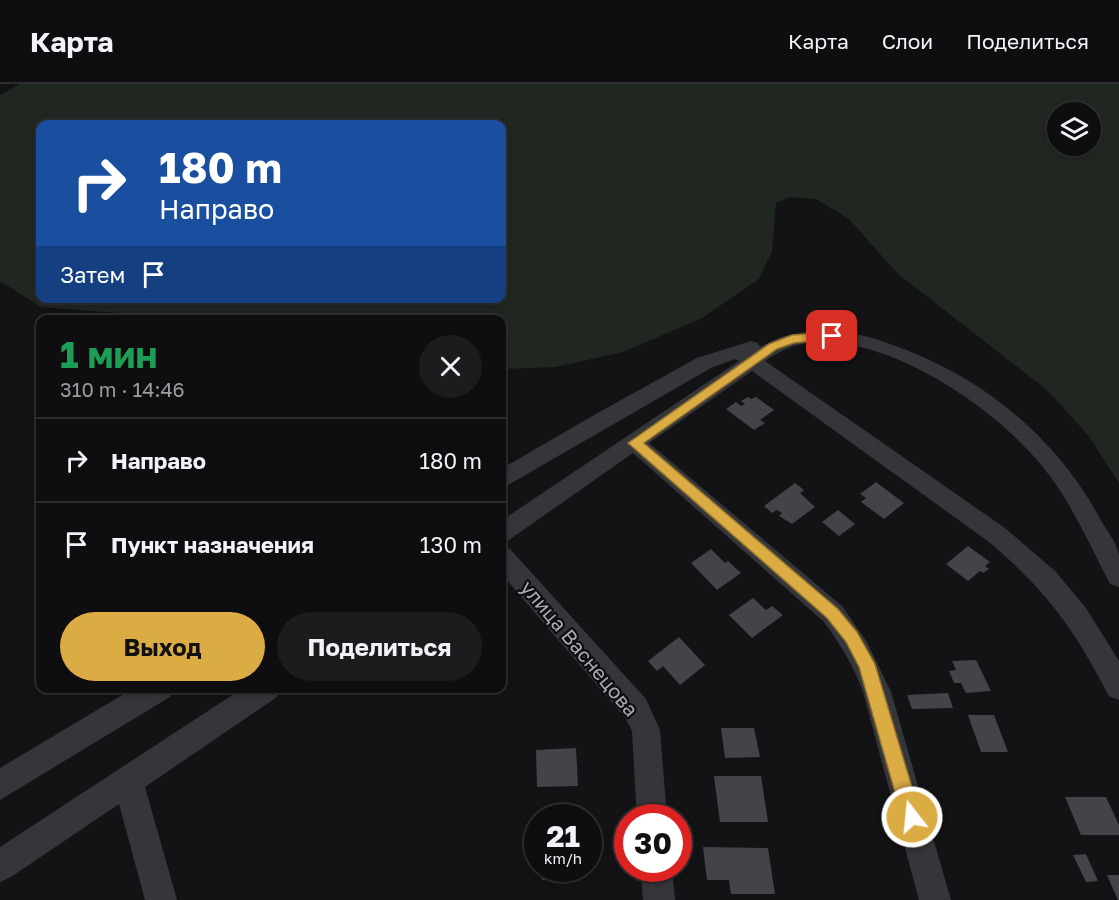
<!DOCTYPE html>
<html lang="ru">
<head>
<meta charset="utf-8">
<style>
  body { margin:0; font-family:"Golos Text",sans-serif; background:#1c1c1e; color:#f1f3f6; height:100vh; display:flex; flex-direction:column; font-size:22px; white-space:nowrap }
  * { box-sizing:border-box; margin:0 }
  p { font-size:20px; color:#9b9c9f }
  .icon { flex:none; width:33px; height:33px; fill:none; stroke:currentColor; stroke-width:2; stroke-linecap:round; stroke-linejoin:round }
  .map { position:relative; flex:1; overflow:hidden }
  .drawer { position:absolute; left:36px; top:231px; width:470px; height:378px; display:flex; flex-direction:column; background:#0e0e10; border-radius:12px; box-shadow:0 3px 9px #0003,0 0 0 2px #2e2e30 }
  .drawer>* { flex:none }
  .banner { position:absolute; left:36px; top:36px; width:470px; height:183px; border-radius:12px; box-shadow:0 3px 9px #0003,0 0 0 2px #2e2e30; background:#1a4fa0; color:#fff; overflow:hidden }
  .controls { position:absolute; left:1047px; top:18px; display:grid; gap:12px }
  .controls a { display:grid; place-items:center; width:54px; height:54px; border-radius:50%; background:#0e0e10; box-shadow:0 3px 9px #0003,0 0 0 2px #2e2e30; font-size:30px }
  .speed { position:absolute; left:524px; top:720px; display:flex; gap:12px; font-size:30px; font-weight:700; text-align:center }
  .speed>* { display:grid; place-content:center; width:78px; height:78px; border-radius:50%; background:#0e0e10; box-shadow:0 3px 9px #0003,0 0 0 2px #2e2e30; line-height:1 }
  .speed small { font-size:15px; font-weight:400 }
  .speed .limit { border:9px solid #d22; background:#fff; color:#111 }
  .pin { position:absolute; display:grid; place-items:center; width:51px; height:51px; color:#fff; margin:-26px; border-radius:12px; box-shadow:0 3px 9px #0006 }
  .me { position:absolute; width:66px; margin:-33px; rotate:344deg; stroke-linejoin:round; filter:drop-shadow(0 0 4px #0008) }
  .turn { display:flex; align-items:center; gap:21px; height:126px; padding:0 24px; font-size:27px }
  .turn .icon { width:78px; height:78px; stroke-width:2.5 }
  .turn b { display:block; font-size:42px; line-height:51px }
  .then { display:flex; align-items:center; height:57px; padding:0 24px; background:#0003; gap:12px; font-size:22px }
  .round { display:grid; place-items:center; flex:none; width:63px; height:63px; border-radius:32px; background:#1c1c1e }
  .head { display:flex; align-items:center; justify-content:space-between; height:102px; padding:0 24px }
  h1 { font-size:36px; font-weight:700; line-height:45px; color:#1e9e55 }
  .action { display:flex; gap:12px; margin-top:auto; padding:12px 24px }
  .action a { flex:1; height:69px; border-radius:36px; background:#dcac44; color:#111; font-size:24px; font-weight:700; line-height:69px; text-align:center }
  .action a+a { background:#1c1c1e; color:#f1f3f6 }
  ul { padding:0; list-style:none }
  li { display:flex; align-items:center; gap:18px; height:84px; padding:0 24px; border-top:2px solid #2e2e30 }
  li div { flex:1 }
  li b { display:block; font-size:22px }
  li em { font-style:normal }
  header { display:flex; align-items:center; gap:36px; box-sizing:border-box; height:84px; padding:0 30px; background:#0e0e10; border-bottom:2px solid #2e2e30 }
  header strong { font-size:28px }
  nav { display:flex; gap:33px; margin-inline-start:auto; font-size:21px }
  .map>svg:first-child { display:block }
  .green { fill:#202721; fill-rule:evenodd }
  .building { fill:#434448 }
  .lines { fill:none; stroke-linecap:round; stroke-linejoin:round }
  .minor { fill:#353639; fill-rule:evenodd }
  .route { fill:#dcac44; stroke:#8f702c; stroke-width:1.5 }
  .labels { text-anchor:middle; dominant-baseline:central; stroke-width:4.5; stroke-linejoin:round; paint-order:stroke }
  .near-street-label { font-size:20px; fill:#a7aab4; stroke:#0e0e10 }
</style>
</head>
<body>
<header>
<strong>Карта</strong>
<nav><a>Карта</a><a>Слои</a><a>Поделиться</a></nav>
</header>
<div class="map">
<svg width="1119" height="816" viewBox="0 0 1119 816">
  <rect width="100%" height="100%" fill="#131315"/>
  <path class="green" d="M20,0H1119V399L1088,351L1047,306L897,189L849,135L816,115L789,113L776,119L772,167L759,195L702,234L623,268L555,283L501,285V236H213L41,223L0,197V11ZM1090,28V62H1058V28ZM40,40H501V214H40Z"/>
  <path class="building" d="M748,313L751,315L756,313L774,326L760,336L765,339L754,346L726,325L736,318L741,322L745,320L741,317Z
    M876,398L904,419L884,435L861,418L866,414L860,410Z
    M795,399L804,406L800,409L815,423L792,440L779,432L782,429L777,426L772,429L764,422Z
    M838,426L855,440L839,452L822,438Z
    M968,462L990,478L985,482L989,485L983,489L980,487L968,497L946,480Z
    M711,465L725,479L728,477L741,489L717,506L691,479Z
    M753,514L766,526L772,522L783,531L752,554L729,531Z
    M679,553L705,581L680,601L663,582L657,587L648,577Z
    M976,576L991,607L966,609L961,599H954L949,587L956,586L952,577Z
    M948,609L953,624L912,625L907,611Z
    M968,631H994L1008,668H981Z
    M721,644H754L760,673L725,674Z
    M576,664L578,702L537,703L536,666Z
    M714,692H761L768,738H720Z
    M1065,713H1106L1119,741V751H1081Z
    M703,763L768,764L775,810H731L729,796H707Z
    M1086,770L1098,797L1086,798L1073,771Z
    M542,784H573V796H542Z
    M1107,791H1119V816H1118Z"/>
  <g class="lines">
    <path class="minor" d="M816,246C848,245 879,255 909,267C990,300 1055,354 1098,431C1104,443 1117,458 1119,471C1119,482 1119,493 1119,503L1110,500C1089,460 1071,417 1042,382C995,323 880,245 802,260C788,263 777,269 765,277L1005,444L1055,487L1086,524L1119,577V616L1109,612C1074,545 1047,507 989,458L752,287L649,359L842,522L867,558L891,608L951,816H919L863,608C854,582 840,560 824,538L633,369L509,456L501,459V437L739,277L735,275L711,284L501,405V385L594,331L697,274L751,257L758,259L760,263L781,253Z
      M501,462L510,465L646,615L660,646L667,734H637L632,647L626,635L501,489Z
      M134,604H173L170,613L0,716V684Z
      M243,604H280L277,613L145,703L177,816H145L119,720L11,793L0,798V763Z
      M640,784H672L675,816H643Z"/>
  </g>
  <path class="route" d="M832,248L838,252L836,255L794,259L777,265L644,359L838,525L857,548L875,580L921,733L918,739L912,742L905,739L902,733L859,583L846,558L827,534L628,359L769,260L792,251Z"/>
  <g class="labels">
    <g class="near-street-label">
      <text transform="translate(580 564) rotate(50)">улица Васнецова</text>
    </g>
  </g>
</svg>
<div class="controls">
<a><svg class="icon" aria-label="layers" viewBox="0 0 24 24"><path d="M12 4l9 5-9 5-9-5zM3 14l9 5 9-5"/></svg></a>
</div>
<div class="speed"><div>21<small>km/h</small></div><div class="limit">30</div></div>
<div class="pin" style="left:832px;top:252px;background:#d93025"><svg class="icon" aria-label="arrive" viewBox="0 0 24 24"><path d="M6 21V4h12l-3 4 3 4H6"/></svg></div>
<svg class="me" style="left:912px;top:733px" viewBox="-20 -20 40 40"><circle r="17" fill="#dcac44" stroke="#fff" stroke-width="3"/><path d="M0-11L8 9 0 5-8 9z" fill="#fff"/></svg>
<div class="banner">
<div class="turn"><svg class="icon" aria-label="right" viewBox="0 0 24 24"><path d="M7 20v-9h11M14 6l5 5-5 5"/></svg><div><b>180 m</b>Направо</div></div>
<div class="then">Затем<svg class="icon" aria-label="arrive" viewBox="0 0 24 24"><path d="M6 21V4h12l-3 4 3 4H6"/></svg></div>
</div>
<section class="drawer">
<div class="head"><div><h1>1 мин</h1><p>310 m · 14:46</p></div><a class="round"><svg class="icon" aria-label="close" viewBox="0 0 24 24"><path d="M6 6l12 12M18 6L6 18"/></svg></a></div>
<ul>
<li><svg class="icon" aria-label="right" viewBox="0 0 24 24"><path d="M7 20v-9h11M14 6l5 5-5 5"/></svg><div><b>Направо</b></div><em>180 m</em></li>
<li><svg class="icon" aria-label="arrive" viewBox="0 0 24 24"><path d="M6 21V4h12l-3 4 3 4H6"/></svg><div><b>Пункт назначения</b></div><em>130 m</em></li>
</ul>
<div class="action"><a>Выход</a><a>Поделиться</a></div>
</section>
</div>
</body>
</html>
